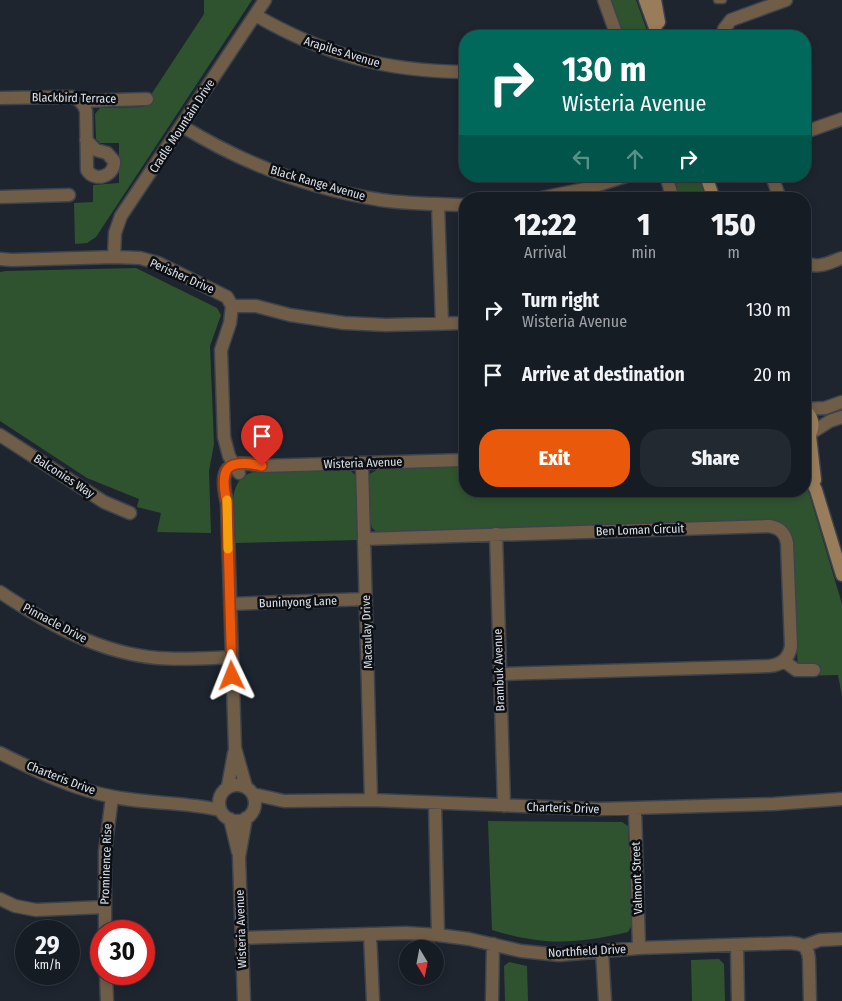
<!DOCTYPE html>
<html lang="en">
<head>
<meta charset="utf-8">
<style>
  body { margin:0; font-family:"Fira Sans Condensed",sans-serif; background:#232930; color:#f1f3f6; height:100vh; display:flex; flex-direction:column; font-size:19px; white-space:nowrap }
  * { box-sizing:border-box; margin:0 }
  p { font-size:16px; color:#9ea1a6 }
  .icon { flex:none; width:28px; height:28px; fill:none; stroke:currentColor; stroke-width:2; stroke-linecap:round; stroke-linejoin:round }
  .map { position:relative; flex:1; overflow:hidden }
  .drawer { position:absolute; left:459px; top:192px; width:352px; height:305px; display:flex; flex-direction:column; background:#161c23; border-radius:20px; box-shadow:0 2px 8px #0003,0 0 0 1px #353a41 }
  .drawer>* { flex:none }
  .hud { position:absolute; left:459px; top:30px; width:352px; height:152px; border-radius:20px; box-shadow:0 2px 8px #0003,0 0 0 1px #353a41; background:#00695c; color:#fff; overflow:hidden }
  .needle { width:32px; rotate:170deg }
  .controls { position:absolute; left:399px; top:940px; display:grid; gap:10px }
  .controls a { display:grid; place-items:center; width:45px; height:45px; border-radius:50%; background:#161c23; box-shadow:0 2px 8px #0003,0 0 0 1px #353a41; font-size:25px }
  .speed { position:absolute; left:15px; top:920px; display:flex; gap:10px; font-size:25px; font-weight:700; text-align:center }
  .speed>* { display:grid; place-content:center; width:65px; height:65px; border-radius:50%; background:#161c23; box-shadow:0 2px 8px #0003,0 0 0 1px #353a41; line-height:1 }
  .speed small { font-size:12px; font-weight:400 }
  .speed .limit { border:8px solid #d22; background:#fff; color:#111 }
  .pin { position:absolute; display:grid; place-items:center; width:42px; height:42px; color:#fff; margin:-51px -21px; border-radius:50% 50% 50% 0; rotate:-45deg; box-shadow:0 0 5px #0007 }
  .pin .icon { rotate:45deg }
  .me { position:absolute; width:55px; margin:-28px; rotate:358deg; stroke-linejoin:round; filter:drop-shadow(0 0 4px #0008) }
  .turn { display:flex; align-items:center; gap:18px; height:105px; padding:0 20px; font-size:22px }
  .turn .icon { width:65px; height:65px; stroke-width:2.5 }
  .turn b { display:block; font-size:35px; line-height:42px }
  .lanes { display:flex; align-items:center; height:48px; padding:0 20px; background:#0003; justify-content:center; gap:25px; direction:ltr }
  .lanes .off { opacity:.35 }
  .eta { display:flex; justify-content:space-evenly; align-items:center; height:85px; text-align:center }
  .eta b { font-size:30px; font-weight:800; line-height:35px }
  .button { display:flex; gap:10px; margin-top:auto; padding:10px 20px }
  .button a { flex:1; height:58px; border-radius:20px; background:#ea580c; color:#fff; font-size:20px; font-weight:800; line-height:58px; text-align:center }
  .button a+a { background:#232930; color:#f1f3f6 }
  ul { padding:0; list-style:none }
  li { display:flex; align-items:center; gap:15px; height:65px; padding:0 20px }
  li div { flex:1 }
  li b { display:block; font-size:19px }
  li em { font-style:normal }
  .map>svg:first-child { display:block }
  .green { fill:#30532f }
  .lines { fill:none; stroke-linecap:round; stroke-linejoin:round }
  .service-casing { stroke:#3c434c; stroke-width:9 }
  .minor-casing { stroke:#3c434c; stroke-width:15 }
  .secondary-casing { stroke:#3c434c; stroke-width:15 }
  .service { stroke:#6f5d48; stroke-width:6 }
  .minor { stroke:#6f5d48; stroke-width:12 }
  .secondary { stroke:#997d5b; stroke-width:12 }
  .route-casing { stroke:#983908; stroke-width:12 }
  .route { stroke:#ea580c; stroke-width:9 }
  .slow { stroke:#f59e0b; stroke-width:9 }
  .labels { text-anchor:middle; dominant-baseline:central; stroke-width:5; stroke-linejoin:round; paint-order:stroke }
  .street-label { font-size:12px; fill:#dbe0e6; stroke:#0b0e12 }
</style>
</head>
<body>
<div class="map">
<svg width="842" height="1001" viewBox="0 0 842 1001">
  <rect width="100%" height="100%" fill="#1e252f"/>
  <path class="green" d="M204,0H252L96,237L87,243L75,244L74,203L93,202V185L119,183V143H100L96,139L95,114L100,108L143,107L204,14Z
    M611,0H636L649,36H624Z
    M671,176H699L707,199H678Z
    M136,268L217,308L221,315L210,346L214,444L209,471L211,533L157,532L161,513L137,507L139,499L87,478L0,421V272L6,271Z
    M465,465V491H805V485L809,493L842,604V696L838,675L798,676L793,542C789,524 779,520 763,520L378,533L372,528L370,521L368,479L370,474L378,469Z
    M343,469L351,471L356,476L358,540L235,543C234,521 224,478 254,472Z
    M488,821L622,822L628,826L632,925L628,932C575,944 545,946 492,930Z
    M719,959L724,964L725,1001H692L691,960Z
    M509,962L527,966L528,1001H505L504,966Z"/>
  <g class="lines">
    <defs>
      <path id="service" d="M717,0H723"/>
      <path id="minor" d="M604,0L617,36
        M255,15C324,55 385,71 465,72
        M724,36V29L731,20L786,0
        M0,98L64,97H73L80,101L147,99
        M80,101L84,106L86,111L87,170C95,183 115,176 114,161L107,153L96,150L86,140
        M182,126C242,163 311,189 381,200C409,204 437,204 465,205
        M805,132L842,119
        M666,176L673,199
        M772,176L780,199
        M0,197L69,195
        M536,199L585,189L626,176
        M438,204L442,324
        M114,257L115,233L121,216L265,0
        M0,259L12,260L114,257L140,258L158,263L227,297L232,306L230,323L221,350L224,437L229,456L239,473
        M805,262C817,270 830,262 842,258
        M232,306H256L290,315L344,323L386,325L465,323
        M805,409L825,408L842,402
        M811,433L830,421L842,417
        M0,435L104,502L130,513
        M362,463L371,800
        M496,534L504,806
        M364,539L769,526C779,528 785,532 787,543L791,646C789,659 781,665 769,666L500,674
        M0,592C48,624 99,653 158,658C183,660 208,658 232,657
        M230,604L366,599
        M784,661L796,670H814
        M0,753C36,771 75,790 114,797C150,804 186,802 220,810
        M219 803a18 18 0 1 1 36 0a18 18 0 1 1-36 0Z
        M228,786L234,753
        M246,787L235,748L227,503C219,468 226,458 261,466L465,460
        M253,794L284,801L371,800L598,809L773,804L842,799
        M435,803L438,935
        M635,809L639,948
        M230,819L238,852
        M0,899L15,906L36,910L104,907
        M105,931V852L112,797
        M370,934L373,1001
        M241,938L406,933L438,935L469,939L521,951L559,955L639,948L790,943L798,944L804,946L820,940L842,939
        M737,945L738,1001
        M804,946L808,953L809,959L810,1001
        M602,951L605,1001
        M106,974L107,1001
        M244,1001L239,857L246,818
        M492,1001L493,944"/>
      <path id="secondary" d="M645,0L658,36
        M655,0L659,22
        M706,176L714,199
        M805,410C815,419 815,431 805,440
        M810,436L815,480
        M805,468L816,490L842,575"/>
    </defs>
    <use href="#service" class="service-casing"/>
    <use href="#minor" class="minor-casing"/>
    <use href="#secondary" class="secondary-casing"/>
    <use href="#service" class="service"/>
    <use href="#minor" class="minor"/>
    <use href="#secondary" class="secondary"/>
  </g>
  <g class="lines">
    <defs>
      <path id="route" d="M232,676L227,503C219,468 226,458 262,466"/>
    </defs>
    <use href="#route" class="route-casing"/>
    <use href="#route" class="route"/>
    <path class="slow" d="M227,500L228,549"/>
  </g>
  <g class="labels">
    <g class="street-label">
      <text transform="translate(342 52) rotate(17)">Arapiles Avenue</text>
      <text transform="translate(74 98) rotate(1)">Blackbird Terrace</text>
      <text transform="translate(182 126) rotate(-57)">Cradle Mountain Drive</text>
      <text transform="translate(318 183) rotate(16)">Black Range Avenue</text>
      <text transform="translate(182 276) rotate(24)">Perisher Drive</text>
      <text transform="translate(363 463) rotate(-2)">Wisteria Avenue</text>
      <text transform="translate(64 476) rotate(33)">Balconies Way</text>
      <text transform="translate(640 530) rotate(-2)">Ben Loman Circuit</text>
      <text transform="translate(298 602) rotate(-2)">Buninyong Lane</text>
      <text transform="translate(55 623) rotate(28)">Pinnacle Drive</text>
      <text transform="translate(367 632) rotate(-92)">Macaulay Drive</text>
      <text transform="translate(499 670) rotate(-92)">Brambuk Avenue</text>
      <text transform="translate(61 778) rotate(21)">Charteris Drive</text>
      <text transform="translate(563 808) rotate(2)">Charteris Drive</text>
      <text transform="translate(106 864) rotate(-88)">Prominence Rise</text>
      <text transform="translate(637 878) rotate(-92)">Valmont Street</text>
      <text transform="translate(241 929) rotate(-92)">Wisteria Avenue</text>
      <text transform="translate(587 951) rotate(-3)">Northfield Drive</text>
    </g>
  </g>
</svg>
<div class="controls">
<a><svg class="needle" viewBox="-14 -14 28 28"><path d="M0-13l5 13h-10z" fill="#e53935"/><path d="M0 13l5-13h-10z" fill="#9ea1a6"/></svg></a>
</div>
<div class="speed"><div>29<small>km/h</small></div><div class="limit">30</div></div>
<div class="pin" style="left:262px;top:466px;background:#d93025"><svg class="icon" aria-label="arrive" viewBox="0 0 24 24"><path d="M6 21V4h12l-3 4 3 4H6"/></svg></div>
<svg class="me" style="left:232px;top:676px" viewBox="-20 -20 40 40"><path d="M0-17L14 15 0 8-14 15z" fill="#ea580c" stroke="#fff" stroke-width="4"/></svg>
<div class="hud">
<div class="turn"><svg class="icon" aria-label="right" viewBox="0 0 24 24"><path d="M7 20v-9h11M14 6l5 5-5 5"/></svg><div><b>130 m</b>Wisteria Avenue</div></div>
<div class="lanes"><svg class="icon off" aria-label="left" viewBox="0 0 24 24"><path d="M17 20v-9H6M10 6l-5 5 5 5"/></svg><svg class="icon off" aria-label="ahead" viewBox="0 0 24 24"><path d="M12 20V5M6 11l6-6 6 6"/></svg><svg class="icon" aria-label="right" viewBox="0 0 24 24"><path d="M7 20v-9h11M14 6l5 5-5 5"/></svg></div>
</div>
<section class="drawer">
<div class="eta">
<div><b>12:22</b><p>Arrival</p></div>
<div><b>1</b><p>min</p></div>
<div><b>150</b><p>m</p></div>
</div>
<ul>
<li><svg class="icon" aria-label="right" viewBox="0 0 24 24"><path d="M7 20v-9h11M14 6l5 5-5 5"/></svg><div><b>Turn right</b><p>Wisteria Avenue</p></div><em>130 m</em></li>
<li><svg class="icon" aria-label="arrive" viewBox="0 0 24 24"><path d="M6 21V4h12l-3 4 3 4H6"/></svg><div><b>Arrive at destination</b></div><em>20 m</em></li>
</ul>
<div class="button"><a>Exit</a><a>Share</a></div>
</section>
</div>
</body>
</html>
